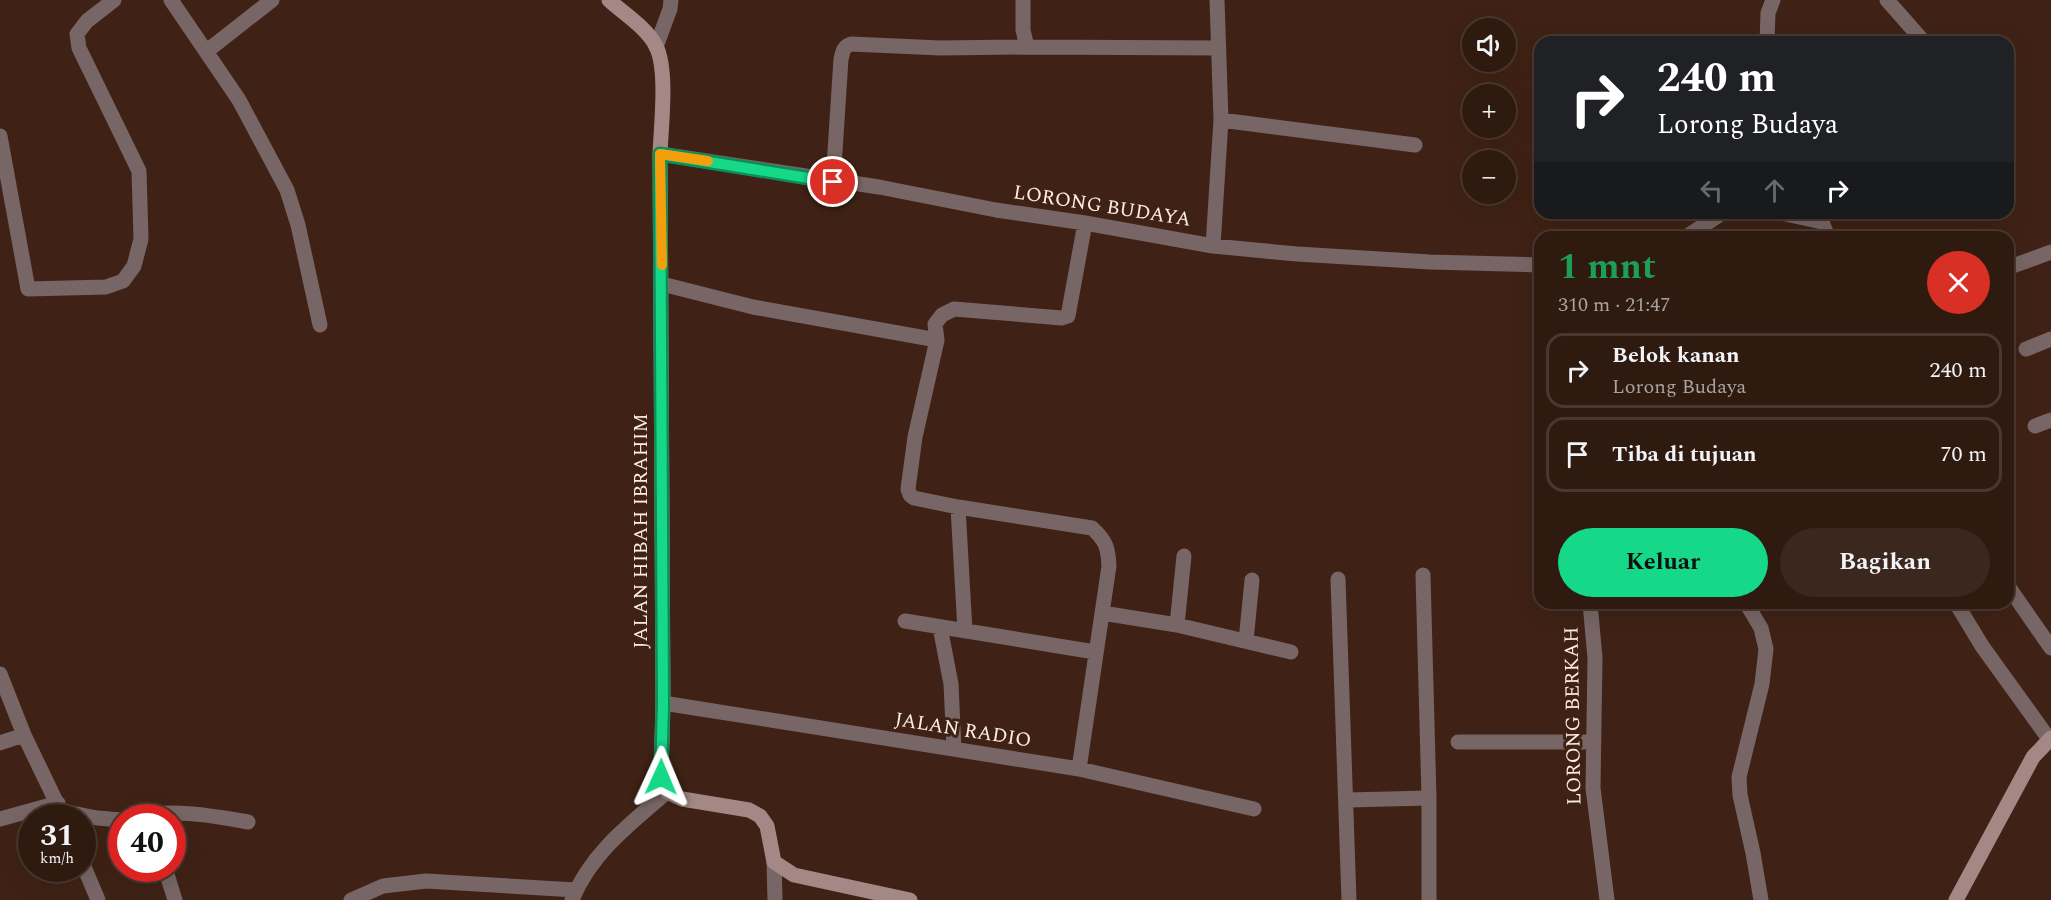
<!DOCTYPE html>
<html lang="id">
<head>
<meta charset="utf-8">
<style>
  body { margin:0; font-family:Spectral,serif; background:#3b271e; color:#f1f3f6; height:100vh; display:flex; flex-direction:column; font-size:22px; white-space:nowrap }
  * { box-sizing:border-box; margin:0 }
  p { font-size:20px; color:#a7a19f }
  .icon { flex:none; width:33px; height:33px; fill:none; stroke:currentColor; stroke-width:2; stroke-linecap:round; stroke-linejoin:round }
  .map { position:relative; flex:1; overflow:hidden }
  .panel { position:absolute; left:1534px; top:231px; width:480px; height:378px; display:flex; flex-direction:column; background:#2f1a10; border-radius:18px; box-shadow:0 6px 24px #0002,0 0 0 2px #4a3830 }
  .panel>* { flex:none }
  .guide { position:absolute; left:1534px; top:36px; width:480px; height:183px; border-radius:18px; box-shadow:0 6px 24px #0002,0 0 0 2px #4a3830; background:#202124; color:#fff; overflow:hidden }
  .controls { position:absolute; left:1462px; top:18px; display:grid; gap:12px }
  .controls a { display:grid; place-items:center; width:54px; height:54px; border-radius:50%; background:#2f1a10; box-shadow:0 6px 24px #0002,0 0 0 2px #4a3830; font-size:30px }
  .speed { position:absolute; left:18px; top:804px; display:flex; gap:12px; font-size:30px; font-weight:700; text-align:center }
  .speed>* { display:grid; place-content:center; width:78px; height:78px; border-radius:50%; background:#2f1a10; box-shadow:0 6px 24px #0002,0 0 0 2px #4a3830; line-height:1 }
  .speed small { font-size:15px; font-weight:400 }
  .speed .limit { border:9px solid #d22; background:#fff; color:#111 }
  .pin { position:absolute; display:grid; place-items:center; width:51px; height:51px; color:#fff; margin:-26px; border:3px solid #fff; border-radius:50%; box-shadow:0 2px 6px #0007 }
  .me { position:absolute; width:66px; margin:-33px; rotate:1deg; stroke-linejoin:round; filter:drop-shadow(0 0 4px #0008) }
  .turn { display:flex; align-items:center; gap:21px; height:126px; padding:0 24px; font-size:27px }
  .turn .icon { width:78px; height:78px; stroke-width:2.5 }
  .turn b { display:block; font-size:42px; line-height:51px }
  .lanes { display:flex; align-items:center; height:57px; padding:0 24px; background:#0003; justify-content:center; gap:30px; direction:ltr }
  .lanes .off { opacity:.35 }
  .round { display:grid; place-items:center; flex:none; width:63px; height:63px; border-radius:32px; background:#3b271e }
  .head { display:flex; align-items:center; justify-content:space-between; height:102px; padding:0 24px }
  h1 { font-size:36px; font-weight:700; line-height:45px; color:#1e9e55 }
  .primary-button { display:flex; gap:12px; margin-top:auto; padding:12px 24px }
  .primary-button a { flex:1; height:69px; border-radius:36px; background:#15d989; color:#111; font-size:24px; font-weight:700; line-height:69px; text-align:center }
  .primary-button a+a { background:#3b271e; color:#f1f3f6 }
  ul { padding:0; list-style:none }
  li { display:flex; align-items:center; gap:18px; height:75px; margin:0 12px 9px; padding:0 12px; border:3px solid #4a3830; border-radius:18px }
  li div { flex:1 }
  li b { display:block; font-size:22px }
  li em { font-style:normal }
  .map>svg:first-child { display:block }
  .lines { fill:none; stroke-linecap:round; stroke-linejoin:round }
  .street { stroke:#776665; stroke-width:15 }
  .secondary { stroke:#a38886; stroke-width:15 }
  .route-casing { stroke:#0e8d59; stroke-width:15 }
  .route { stroke:#15d989; stroke-width:10 }
  .slow { stroke:#f59e0b; stroke-width:10 }
  .labels { text-anchor:middle; dominant-baseline:central; stroke-width:6; stroke-linejoin:round; paint-order:stroke }
  .street-label { font-size:20px; fill:#fdede6; stroke:#3f2215 }
</style>
</head>
<body>
<div class="map">
<svg width="2051" height="900" viewBox="0 0 2051 900">
  <rect width="100%" height="100%" fill="#3f2215"/>
  <g class="lines">
    <path class="street" d="M171,0L239,100L287,190L298,225L320,325
      M1887,0L1924,42
      M1767,42L1768,13L1773,0
      M656,47L670,9L671,0
      M1027,47L1218,48
      M207,51L272,0
      M1221,120L1415,145
      M0,136L28,289L106,287L123,281L134,266L141,239L139,171L79,48L77,34L87,21L114,0
      M660,154L879,187L996,210L1085,223L1213,246L1297,254L1430,262L1540,265
      M833,182L841,59C843,51 843,47 851,44L940,48L1027,47L1023,30V0
      M1781,213L1822,222L1828,237
      M1686,237L1722,213
      M1213,246L1221,120L1217,0
      M2010,267L2051,252
      M662,284L753,307L937,340
      M2026,349L2051,339
      M2035,426L2051,420
      M958,507L965,631
      M1423,575L1429,798V900
      M1338,579L1349,900
      M2008,586L2051,648
      M1590,603L1595,658L1593,788L1607,900
      M1746,603L1761,628L1766,649L1762,684L1739,777L1740,795L1753,853L1761,900
      M1956,603L1982,646L2049,739
      M1102,613L1177,625L1291,652
      M905,621L1095,652
      M1177,625L1184,556
      M940,627L951,684L954,749
      M1246,641L1252,580
      M0,674L24,735L64,818
      M663,703L1079,769L1254,809
      M1458,742H1593
      M0,743L24,735
      M1079,769L1109,566C1108,547 1106,541 1092,528L958,507L914,498L910,495L908,489L915,437L937,340L935,324L942,315L954,309L1062,318L1068,316L1085,223
      M1347,800L1429,798
      M62,811L97,818L122,820
      M130,818C168,808 210,815 248,822
      M0,819L58,803
      M82,862L98,900
      M774,862L775,900
      M165,868L175,900
      M351,900L383,886L426,881L576,890
      M572,900C591,853 630,824 667,792"/>
    <path class="secondary" d="M609,0C624,14 646,27 656,46C668,70 661,126 660,154L663,703L661,777L667,792L682,799L749,810L760,816L767,826L774,862L794,875L910,900
      M1956,900L2033,757L2051,738"/>
  </g>
  <g class="lines">
    <defs>
      <path id="route" d="M661,777L663,704L660,154L833,182"/>
    </defs>
    <use href="#route" class="route-casing"/>
    <use href="#route" class="route"/>
    <path class="slow" d="M662,265L660,154L708,161"/>
  </g>
  <g class="labels">
    <g class="street-label">
      <text transform="translate(1102 206) rotate(9)">LORONG BUDAYA</text>
      <text transform="translate(641 531) rotate(-90)">JALAN HIBAH IBRAHIM</text>
      <text transform="translate(1573 716) rotate(-91)">LORONG BERKAH</text>
      <text transform="translate(963 730) rotate(9)">JALAN RADIO</text>
    </g>
  </g>
</svg>
<div class="controls">
<a><svg class="icon" aria-label="sound" viewBox="0 0 24 24"><path d="M4 9h4l5-4v14l-5-4H4zM17 9q2 3 0 6"/></svg></a>
<a>+</a>
<a>−</a>
</div>
<div class="speed"><div>31<small>km/h</small></div><div class="limit">40</div></div>
<div class="pin" style="left:833px;top:182px;background:#d93025"><svg class="icon" aria-label="arrive" viewBox="0 0 24 24"><path d="M6 21V4h12l-3 4 3 4H6"/></svg></div>
<svg class="me" style="left:661px;top:777px" viewBox="-20 -20 40 40"><path d="M0-17L14 15 0 8-14 15z" fill="#15d989" stroke="#fff" stroke-width="4"/></svg>
<div class="guide">
<div class="turn"><svg class="icon" aria-label="right" viewBox="0 0 24 24"><path d="M7 20v-9h11M14 6l5 5-5 5"/></svg><div><b>240 m</b>Lorong Budaya</div></div>
<div class="lanes"><svg class="icon off" aria-label="left" viewBox="0 0 24 24"><path d="M17 20v-9H6M10 6l-5 5 5 5"/></svg><svg class="icon off" aria-label="ahead" viewBox="0 0 24 24"><path d="M12 20V5M6 11l6-6 6 6"/></svg><svg class="icon" aria-label="right" viewBox="0 0 24 24"><path d="M7 20v-9h11M14 6l5 5-5 5"/></svg></div>
</div>
<section class="panel">
<div class="head"><div><h1>1 mnt</h1><p>310 m · 21:47</p></div><a class="round" style="background:#d93025;color:#fff"><svg class="icon" aria-label="close" viewBox="0 0 24 24"><path d="M6 6l12 12M18 6L6 18"/></svg></a></div>
<ul>
<li><svg class="icon" aria-label="right" viewBox="0 0 24 24"><path d="M7 20v-9h11M14 6l5 5-5 5"/></svg><div><b>Belok kanan</b><p>Lorong Budaya</p></div><em>240 m</em></li>
<li><svg class="icon" aria-label="arrive" viewBox="0 0 24 24"><path d="M6 21V4h12l-3 4 3 4H6"/></svg><div><b>Tiba di tujuan</b></div><em>70 m</em></li>
</ul>
<div class="primary-button"><a>Keluar</a><a>Bagikan</a></div>
</section>
</div>
</body>
</html>
